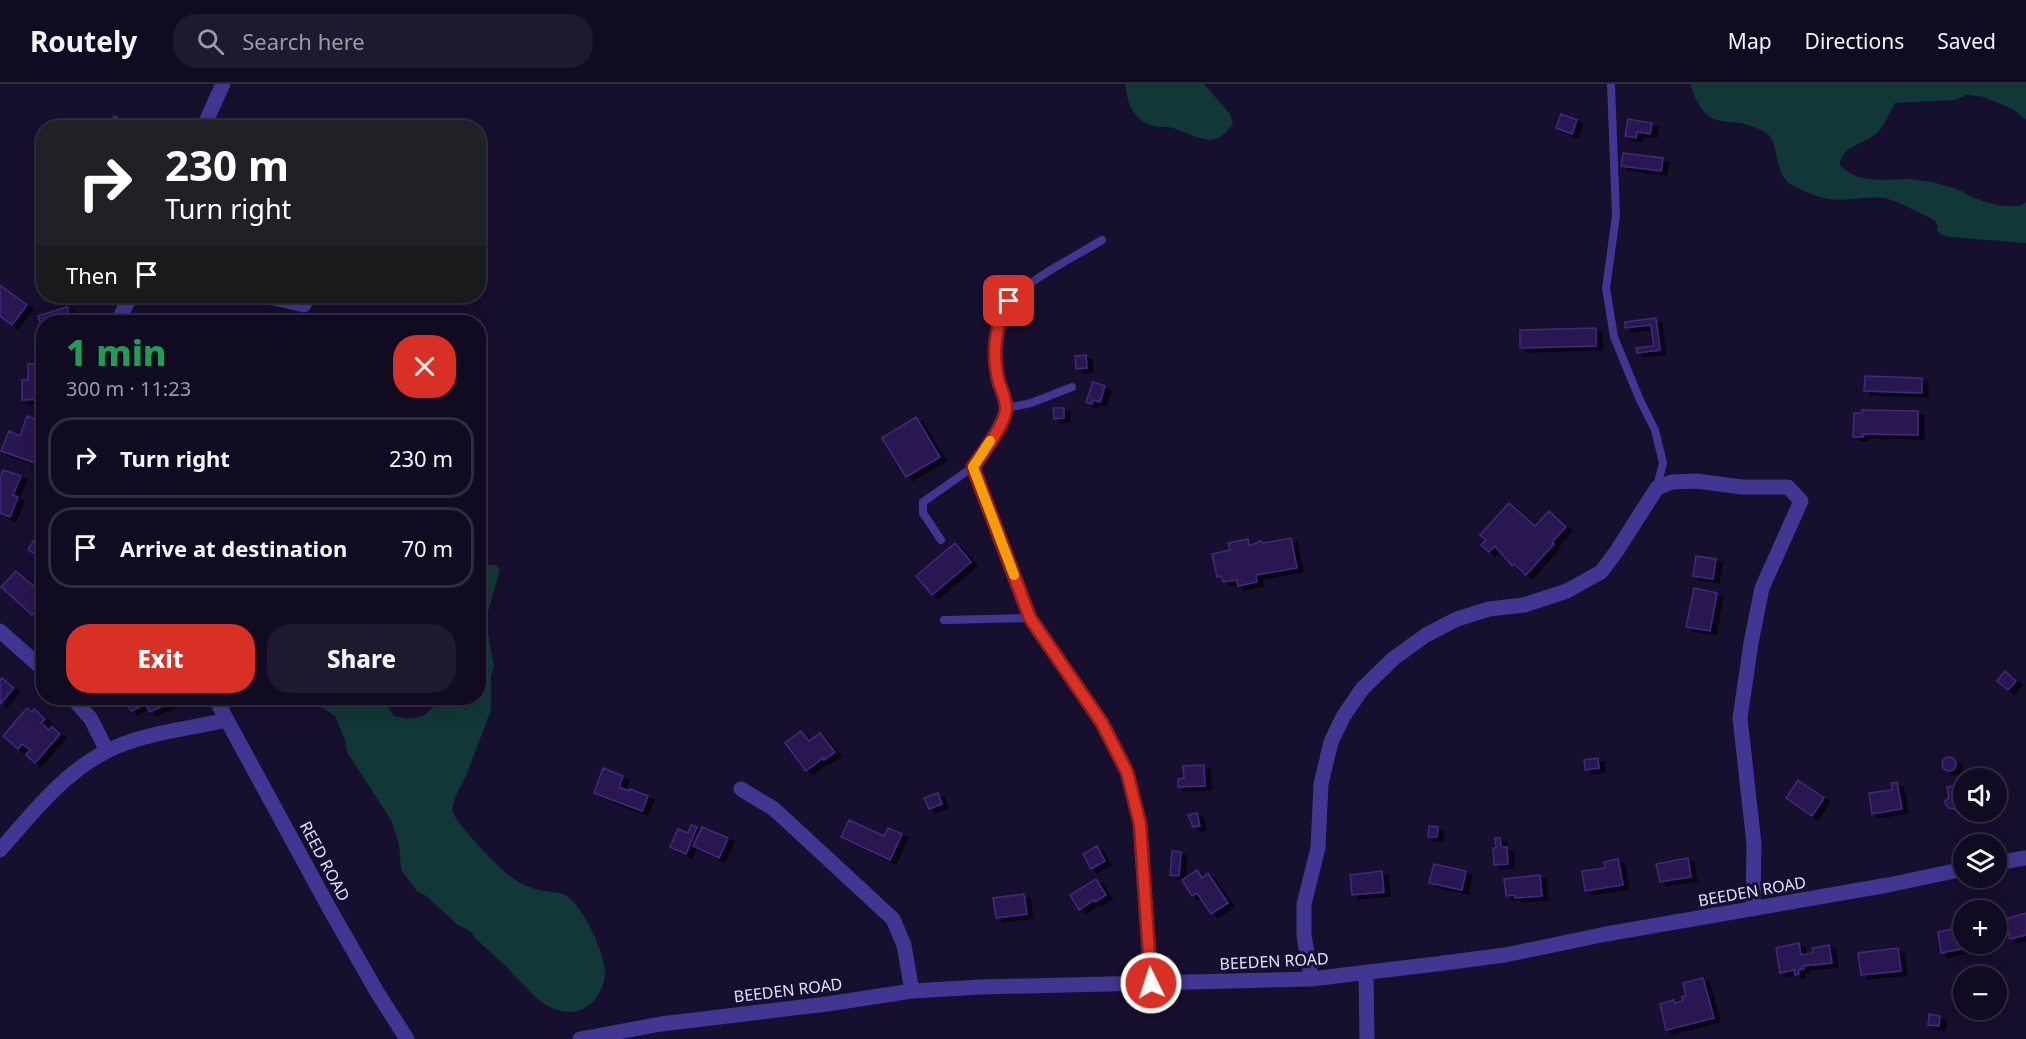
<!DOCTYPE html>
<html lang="en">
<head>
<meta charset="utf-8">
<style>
  body { margin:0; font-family:"Noto Sans",sans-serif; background:#1e192f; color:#f1f3f6; height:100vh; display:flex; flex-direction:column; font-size:22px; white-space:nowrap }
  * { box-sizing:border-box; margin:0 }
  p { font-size:20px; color:#9c9ba5 }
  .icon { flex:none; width:33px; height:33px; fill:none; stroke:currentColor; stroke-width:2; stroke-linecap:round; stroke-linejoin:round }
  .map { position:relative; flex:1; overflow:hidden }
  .sheet { position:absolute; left:36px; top:231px; width:450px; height:390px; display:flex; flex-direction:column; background:#110b22; border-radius:24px; box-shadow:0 6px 24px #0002,0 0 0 2px #302b40 }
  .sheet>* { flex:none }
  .guide { position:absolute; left:36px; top:36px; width:450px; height:183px; border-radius:24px; box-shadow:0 6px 24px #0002,0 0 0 2px #302b40; background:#202124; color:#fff; overflow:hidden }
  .buttons { position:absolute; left:1953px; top:684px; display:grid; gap:12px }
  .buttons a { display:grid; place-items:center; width:54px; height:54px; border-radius:50%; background:#110b22; box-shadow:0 6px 24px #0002,0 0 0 2px #302b40; font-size:30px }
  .pin { position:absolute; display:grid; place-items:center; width:51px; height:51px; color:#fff; margin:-26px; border-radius:12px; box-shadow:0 3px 9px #0006 }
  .me { position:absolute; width:66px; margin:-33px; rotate:356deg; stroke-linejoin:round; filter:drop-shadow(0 0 4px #0008) }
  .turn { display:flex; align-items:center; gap:21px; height:126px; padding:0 30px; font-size:27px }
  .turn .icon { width:78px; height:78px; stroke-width:2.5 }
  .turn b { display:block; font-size:42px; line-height:51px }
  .then { display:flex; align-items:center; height:57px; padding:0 30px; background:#0003; gap:12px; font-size:22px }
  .round { display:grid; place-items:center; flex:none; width:63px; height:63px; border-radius:24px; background:#1e192f }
  .summary { display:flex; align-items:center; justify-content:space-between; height:102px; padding:0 30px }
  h1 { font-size:36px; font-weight:800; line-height:45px; color:#1e9e55 }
  .cta { display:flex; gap:12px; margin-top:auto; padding:12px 30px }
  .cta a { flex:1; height:69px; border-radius:24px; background:#d93025; color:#fff; font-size:24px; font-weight:800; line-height:69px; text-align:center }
  .cta a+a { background:#1e192f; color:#f1f3f6 }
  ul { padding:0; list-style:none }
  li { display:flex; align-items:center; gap:18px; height:81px; margin:0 12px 9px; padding:0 18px; border:3px solid #302b40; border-radius:24px }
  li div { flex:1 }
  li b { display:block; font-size:22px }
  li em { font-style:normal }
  header { display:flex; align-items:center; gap:36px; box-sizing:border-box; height:84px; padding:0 30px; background:#110b22; border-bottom:2px solid #302b40 }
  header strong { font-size:28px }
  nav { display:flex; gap:33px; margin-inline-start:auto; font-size:21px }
  .search { width:420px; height:54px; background:#1e192f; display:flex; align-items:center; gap:15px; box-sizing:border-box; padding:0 21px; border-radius:24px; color:#9c9ba5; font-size:22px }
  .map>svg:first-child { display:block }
  .green { fill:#123739 }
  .building { fill:#291951; stroke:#41297f; stroke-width:1.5; filter:url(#shadow) }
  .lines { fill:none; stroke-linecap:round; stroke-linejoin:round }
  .service { stroke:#413691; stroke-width:8 }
  .minor { stroke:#413691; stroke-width:15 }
  .tertiary { stroke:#413691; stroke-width:15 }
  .route-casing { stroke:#8d1f18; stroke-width:15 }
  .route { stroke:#d93025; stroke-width:10 }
  .slow { stroke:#f59e0b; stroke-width:10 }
  .labels { text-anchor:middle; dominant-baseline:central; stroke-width:6; stroke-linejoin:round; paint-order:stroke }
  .street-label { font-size:16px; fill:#e3ddff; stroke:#170f2e }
</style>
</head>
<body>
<header>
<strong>Routely</strong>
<div class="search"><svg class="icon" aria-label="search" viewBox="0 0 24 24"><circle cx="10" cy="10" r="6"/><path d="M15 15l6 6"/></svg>Search here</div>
<nav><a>Map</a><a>Directions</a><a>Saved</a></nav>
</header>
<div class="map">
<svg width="2026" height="955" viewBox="0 0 2026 955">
  <defs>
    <filter id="shadow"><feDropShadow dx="6" dy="4" stdDeviation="0" flood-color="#0009"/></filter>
  </defs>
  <rect width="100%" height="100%" fill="#170f2e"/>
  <path class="green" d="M1126,0H1204L1230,30L1233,39C1215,68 1198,52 1173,44C1167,42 1160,44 1154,42C1134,37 1126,19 1126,0Z
    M1690,0H2026V36L2014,26L1984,13L1967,11L1955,16L1895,19C1890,28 1885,40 1878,48C1868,59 1840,62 1840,81C1855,99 1883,96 1905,95C1922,95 1943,100 1959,106C1966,109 1972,114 1980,116C1988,119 1999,122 2007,122C2012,123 2015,121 2020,122L2026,118V159L1949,153L1940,150L1937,146L1938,142L1934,136C1922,130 1894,115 1883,114C1852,112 1838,122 1806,108C1801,105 1794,103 1790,100C1773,87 1780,57 1765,48C1727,26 1709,56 1690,0Z
    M479,481H496L500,486L487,531L488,548L494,583L491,592V626L466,692L455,713L452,728C464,747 492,778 510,792C517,798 530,804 539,806C547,808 557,807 565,811C583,821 603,866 605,886C606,896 601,908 595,915C581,934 556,930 539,916C533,912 528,905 523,900C519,895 514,893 511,887L475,854L470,847L458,841L426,812L417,807L401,786L399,760L391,736L347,668L345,656L335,632L307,614H382L394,632C419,638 425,633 442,614H478Z"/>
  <path class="building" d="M1561,30L1577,36L1572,50L1556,44Z
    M114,32L137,44L109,43Z
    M1628,35L1652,39L1650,50L1637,48L1636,54L1625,52Z
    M1623,69L1663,74L1661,87L1621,82Z
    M0,201L27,221L12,241L0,232Z
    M67,223L71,238H44L43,268L37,249L43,247L38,232Z
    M1656,234L1660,266L1637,269L1636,264L1654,262L1651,241L1625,244V238Z
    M1596,244V262L1520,264V246Z
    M1086,271L1087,284L1076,285L1075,272Z
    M44,279V315L22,316V296H28V280Z
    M1865,292L1922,294V309L1864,307Z
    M1093,298L1105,302L1100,318L1093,316L1092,320L1086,318Z
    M1053,324H1064V334L1054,335Z
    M1862,326L1918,327V351L1863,350V353H1853L1854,329H1862Z
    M27,332L44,339L37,358L42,360L35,379L1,367L9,347L20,352Z
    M916,333L940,373L906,393L882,354Z
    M3,386L21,392L13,411L18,413L10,433L0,429V394Z
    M1509,419L1535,442L1549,427L1566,443L1552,458L1554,460L1526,491L1514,480L1512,482L1495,462L1489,468L1481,461L1486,456L1480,451Z
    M38,449L44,453V475L28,466Z
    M1291,454L1297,484L1256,491L1257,498L1238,502L1237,496L1223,498L1221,492L1217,493L1212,470L1230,466L1228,459L1248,455L1249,462L1261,457L1263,459Z
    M955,459L971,478L932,511L916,492Z
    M1696,472L1716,475L1713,495L1693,492Z
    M16,487L44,511V518L32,531L1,503Z
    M1694,504L1717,509L1710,547L1686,543Z
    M2005,587L2016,597L2008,606L1997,597Z
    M2,594L14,604L0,620V596Z
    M125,614H166L168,620L149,628L146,620L131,627Z
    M27,624L32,628L34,625L45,635L41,639L49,646L52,643L60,650L35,679L26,671L30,666L22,660L18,665L3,652Z
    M801,647L809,657L820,649L835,668L824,676L823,674L806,687L785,659Z
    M1942 680a7 7 0 1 1 14 0a7 7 0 1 1-14 0Z
    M1598,674L1599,684L1585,686L1584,676Z
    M1204,681L1205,702L1178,703V695L1184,694L1183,682Z
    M603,684L623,692L619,703L629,707L630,705L648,712L642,727L594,709Z
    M1798,696L1824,714L1812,732L1786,714Z
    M1897,698L1902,725L1872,730L1869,709L1892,706L1891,699Z
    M1964,700L1965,728L1959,730L1954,725L1949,724L1946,721L1945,717L1949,714L1947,703Z
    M938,709L942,720L929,725L924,714Z
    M1197,729L1200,742L1193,743L1188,731Z
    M849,736L884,752L888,744L902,750L890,776L841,753Z
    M691,741L697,743L686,770L670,763L678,745L688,749Z
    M1429,742L1438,743L1437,753H1428Z
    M702,743L728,754L719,774L693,762Z
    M1495,754H1500L1501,763H1507L1508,780L1494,781L1493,764H1496Z
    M1097,762L1105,777L1091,785L1083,770Z
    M1172,767L1181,768L1179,792L1170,791Z
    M1688,774L1691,793L1660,798L1656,780Z
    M1618,775L1623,801L1585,807L1582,787L1605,784L1604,778Z
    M1434,780L1466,787L1462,806L1429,799Z
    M1197,786L1202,794L1208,789L1228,819L1211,830L1197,809L1192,812L1182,796Z
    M1382,787L1384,808L1352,811L1350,791Z
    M1540,791L1542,812L1515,814V811L1506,812L1504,795Z
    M1096,795L1106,811L1095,818L1094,816L1079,826L1070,811Z
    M1024,810L1027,830L996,834L993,814Z
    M2026,829V851L2010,855L2005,835Z
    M1963,843L1964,860H1980L1981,865L1967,868L1966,864L1941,869L1938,848Z
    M1799,859L1801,871L1813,869L1812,864L1829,861L1832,879L1803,882L1804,885L1798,886L1799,890L1795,891L1794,886L1780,889L1776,864Z
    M1898,864L1901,887L1861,891L1858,869Z
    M1703,894L1714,934L1666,946L1660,920L1674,916L1675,919L1683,917L1682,913L1686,912L1683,899Z
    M1929,930L1940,932L1939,942L1928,941Z"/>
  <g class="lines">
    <path class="service" d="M1611,0L1616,132L1606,204L1614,253L1639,314L1655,346L1663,379L1657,403
      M1007,324L1031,319L1072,303
      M973,383C982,370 1007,338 1006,323C1005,311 998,299 996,287C992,268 995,231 1010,217C1034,192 1073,174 1102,156
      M941,456L923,429V418L973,383L1030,534
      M944,536L1030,534L1102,638L1127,688L1140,740L1151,899"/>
    <path class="minor" d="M265,212L304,221
      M0,547L44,586
      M73,614L91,635L107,667
      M741,705L774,725L893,835L904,861L912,907
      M0,766C32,730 63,689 107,667C143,649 187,645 227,636
      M1996,779L2026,774
      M1366,888L1367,955
      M1311,895L1304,851V820L1318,764L1321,700L1331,658L1343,633L1362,605L1394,574L1426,551L1457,535L1489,525L1524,521L1567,507L1601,488L1616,468L1657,404L1672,398L1696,397L1742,403H1788L1801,417L1762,504L1751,559L1740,634L1754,760L1753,825
      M580,955L661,940L827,920L912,907L981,903L1311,895L1436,880L1505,871L1606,850L1888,801L1964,785"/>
    <path class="tertiary" d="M203,44L223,0
      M118,238L130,212
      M215,614L328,822L377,908L407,955"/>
  </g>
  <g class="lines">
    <defs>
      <path id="route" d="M1009,217C994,242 992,272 999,299C1002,307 1007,318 1006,326C1003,344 983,368 973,383L1030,534L1102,639L1127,688L1140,740L1151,899"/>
    </defs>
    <use href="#route" class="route-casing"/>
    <use href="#route" class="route"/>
    <path class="slow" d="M990,357L973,383L1014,491"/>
  </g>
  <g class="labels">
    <g class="street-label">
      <text transform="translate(325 777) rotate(62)">REED ROAD</text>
      <text transform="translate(1752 807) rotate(-10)">BEEDEN ROAD</text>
      <text transform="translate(1274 877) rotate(-3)">BEEDEN ROAD</text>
      <text transform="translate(788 906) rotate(-7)">BEEDEN ROAD</text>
    </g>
  </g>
</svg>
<div class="buttons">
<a><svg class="icon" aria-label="sound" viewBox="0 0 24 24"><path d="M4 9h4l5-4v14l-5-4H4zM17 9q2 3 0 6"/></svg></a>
<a><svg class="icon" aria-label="layers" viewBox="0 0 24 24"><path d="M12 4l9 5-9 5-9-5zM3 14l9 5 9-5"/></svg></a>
<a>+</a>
<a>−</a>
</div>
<div class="pin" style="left:1009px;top:217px;background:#d93025"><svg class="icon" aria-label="arrive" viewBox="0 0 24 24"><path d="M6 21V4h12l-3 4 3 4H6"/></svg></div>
<svg class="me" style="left:1151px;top:899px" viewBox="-20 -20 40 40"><circle r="17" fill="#d93025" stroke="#fff" stroke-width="3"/><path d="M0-11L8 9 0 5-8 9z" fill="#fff"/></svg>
<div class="guide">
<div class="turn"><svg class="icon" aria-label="right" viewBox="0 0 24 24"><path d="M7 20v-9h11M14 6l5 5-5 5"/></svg><div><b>230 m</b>Turn right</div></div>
<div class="then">Then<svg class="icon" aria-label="arrive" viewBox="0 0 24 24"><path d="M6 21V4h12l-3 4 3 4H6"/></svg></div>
</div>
<section class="sheet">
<div class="summary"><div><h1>1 min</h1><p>300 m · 11:23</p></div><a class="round" style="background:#d93025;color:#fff"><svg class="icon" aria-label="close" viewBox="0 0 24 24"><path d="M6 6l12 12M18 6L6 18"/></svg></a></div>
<ul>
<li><svg class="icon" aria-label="right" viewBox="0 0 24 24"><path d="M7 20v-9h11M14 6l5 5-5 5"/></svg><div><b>Turn right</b></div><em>230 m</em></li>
<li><svg class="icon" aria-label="arrive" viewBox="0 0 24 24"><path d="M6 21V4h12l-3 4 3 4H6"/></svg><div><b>Arrive at destination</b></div><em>70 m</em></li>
</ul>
<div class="cta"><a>Exit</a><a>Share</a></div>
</section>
</div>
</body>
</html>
